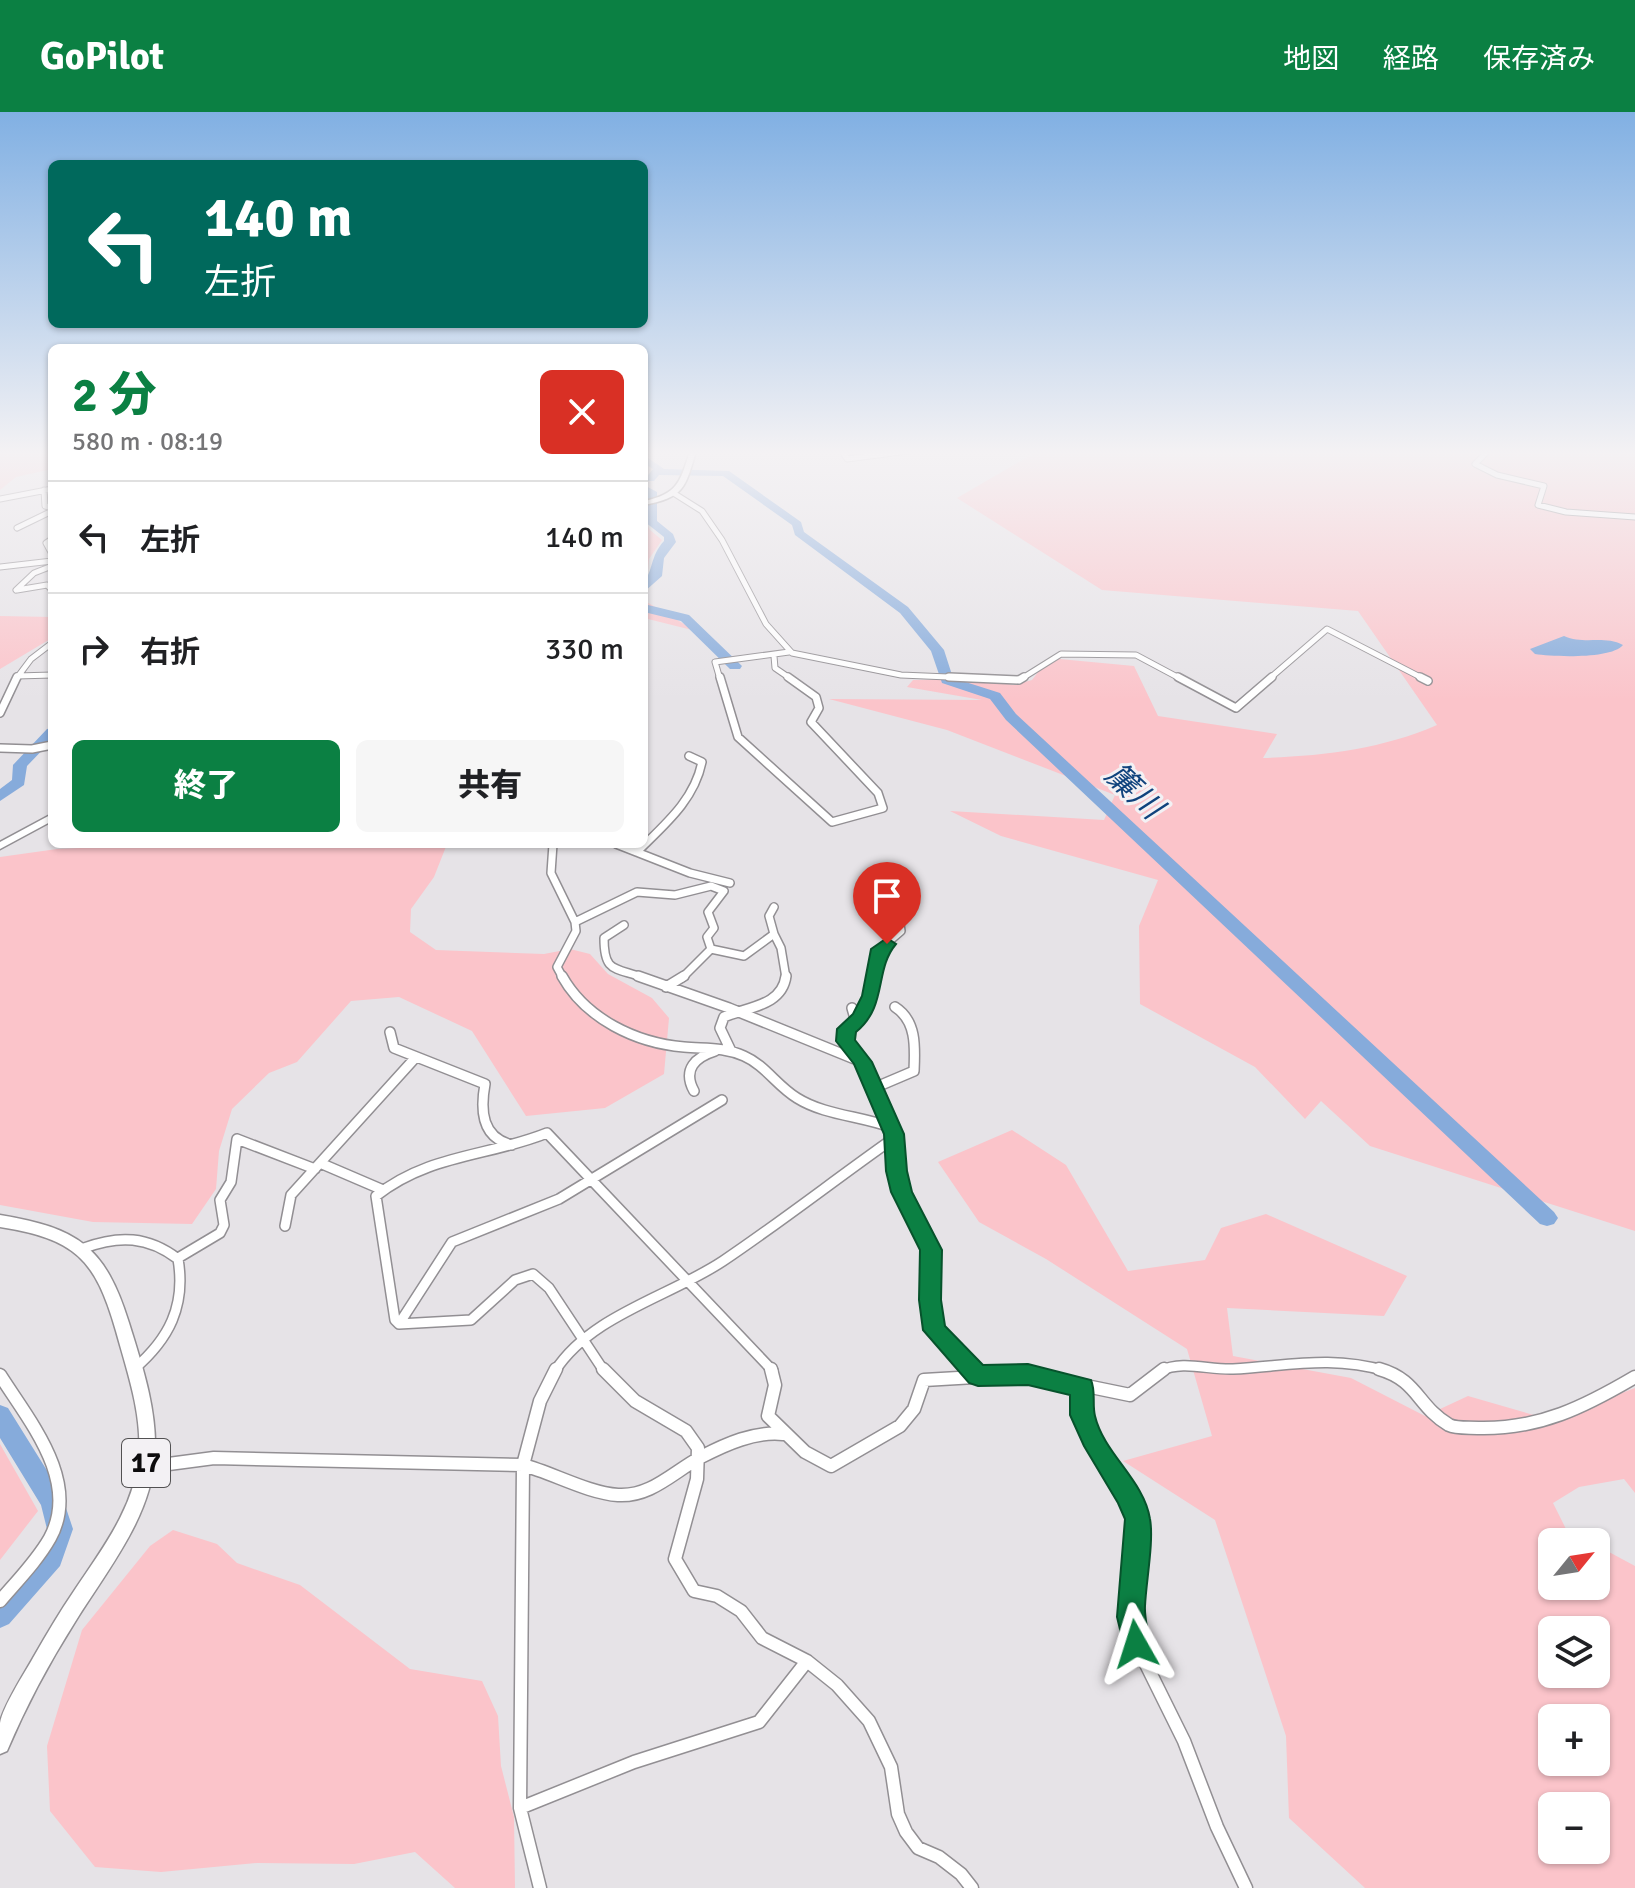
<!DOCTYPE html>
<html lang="ja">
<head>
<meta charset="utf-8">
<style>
  body { margin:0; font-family:Signika,"Noto Sans JP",sans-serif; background:#f6f6f6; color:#202124; height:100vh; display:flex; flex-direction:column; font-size:30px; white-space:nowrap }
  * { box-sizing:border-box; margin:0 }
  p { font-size:26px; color:#757577 }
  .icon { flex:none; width:44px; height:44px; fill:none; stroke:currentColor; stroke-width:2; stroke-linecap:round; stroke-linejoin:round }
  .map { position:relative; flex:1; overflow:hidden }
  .drawer { position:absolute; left:48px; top:232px; width:600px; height:504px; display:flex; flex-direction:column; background:#fff; border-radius:12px; box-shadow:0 2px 6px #0004 }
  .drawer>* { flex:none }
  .top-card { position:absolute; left:48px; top:48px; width:600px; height:168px; border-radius:12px; box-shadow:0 2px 6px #0004; background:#00695c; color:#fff; overflow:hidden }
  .needle { width:52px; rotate:60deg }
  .controls { position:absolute; left:1538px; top:1416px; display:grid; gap:16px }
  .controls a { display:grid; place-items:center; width:72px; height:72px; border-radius:12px; background:#fff; box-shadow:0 2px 6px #0004; font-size:40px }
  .pin { position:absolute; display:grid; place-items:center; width:68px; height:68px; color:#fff; margin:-82px -34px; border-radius:50% 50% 50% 0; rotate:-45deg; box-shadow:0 0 8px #0007 }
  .pin .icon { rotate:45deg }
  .me { position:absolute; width:88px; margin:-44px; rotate:354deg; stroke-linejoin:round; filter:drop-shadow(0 0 6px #0008) }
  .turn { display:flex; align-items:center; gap:28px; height:168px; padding:0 24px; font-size:36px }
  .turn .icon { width:104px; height:104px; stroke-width:2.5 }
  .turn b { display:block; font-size:56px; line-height:68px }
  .round { display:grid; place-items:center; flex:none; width:84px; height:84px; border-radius:12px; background:#f6f6f6 }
  .summary { display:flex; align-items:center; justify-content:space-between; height:136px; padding:0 24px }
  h1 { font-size:48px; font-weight:800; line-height:60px; color:#0b8043 }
  .cta { display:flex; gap:16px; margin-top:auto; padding:16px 24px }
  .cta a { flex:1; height:92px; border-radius:12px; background:#0b8043; color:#fff; font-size:32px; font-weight:800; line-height:92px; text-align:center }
  .cta a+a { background:#f6f6f6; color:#202124 }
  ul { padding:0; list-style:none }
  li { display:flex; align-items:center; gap:24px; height:112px; padding:0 24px; border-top:2px solid #e0e0e0 }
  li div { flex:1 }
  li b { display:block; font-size:30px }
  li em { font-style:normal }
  header { display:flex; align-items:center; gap:48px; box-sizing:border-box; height:112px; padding:0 40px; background:#0b8043; color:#fff }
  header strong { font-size:38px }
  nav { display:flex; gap:44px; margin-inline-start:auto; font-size:28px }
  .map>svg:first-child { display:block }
  .green { fill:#fbc4ca; fill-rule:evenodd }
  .water { fill:#86abdb }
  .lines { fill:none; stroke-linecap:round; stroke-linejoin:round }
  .river { fill:#86abdb; fill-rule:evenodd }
  .street-far3-casing { stroke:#928f93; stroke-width:7 }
  .street-far2-casing { stroke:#928f93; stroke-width:10 }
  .street-far1-casing { stroke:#928f93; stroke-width:12 }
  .street-casing { stroke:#928f93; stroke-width:15 }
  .primary-casing { stroke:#928f93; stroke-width:3 }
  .street-far3 { stroke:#fff; stroke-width:5 }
  .street-far2 { stroke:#fff; stroke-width:7 }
  .street-far1 { stroke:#fff; stroke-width:9 }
  .street { stroke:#fff; stroke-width:12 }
  .primary { fill:#fff; fill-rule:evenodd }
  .route { fill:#0b8043; stroke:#07532c; stroke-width:2 }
  .labels { text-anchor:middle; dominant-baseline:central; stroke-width:6; stroke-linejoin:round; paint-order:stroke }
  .shield { fill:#f3f1f4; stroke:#525152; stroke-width:2 }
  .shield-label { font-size:28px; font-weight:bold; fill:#0d0c0d }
  .water-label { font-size:32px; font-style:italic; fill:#10437d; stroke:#f3f1f4 }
</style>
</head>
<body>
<header>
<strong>GoPilot</strong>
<nav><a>地図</a><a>経路</a><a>保存済み</a></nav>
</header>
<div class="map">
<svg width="1635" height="1776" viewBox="0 0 1635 1776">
  <rect width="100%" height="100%" fill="#e6e3e7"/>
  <path class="green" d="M0,339H52V357L16,365L0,378Z
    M1038,339H1635V1119L1370,1034L1321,989L1305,1007L1255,955L1140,892L1139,814L1158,768L1001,724L950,699L1104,708L1115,683L947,618L829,587L982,588L907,575L913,568L988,567L1013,573L1032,568L1049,546L1134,554L1158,604L1277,622L1263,646C1323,644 1382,637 1437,613L1358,499L1102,478L957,386Z
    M644,407L650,418L662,428L649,447L645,489L696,519L644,506Z
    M0,504L52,505V526L0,557Z
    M172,732H447L434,765L411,797L410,820L436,838L544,842L570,837L590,842L608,862L652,886L669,906L664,962L605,996L526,1004L472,919L399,885L351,889L297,950L269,961L232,997L219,1039L216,1077L192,1112L93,1110L0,1093V745L57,737Z
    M1012,1018L1066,1053L1128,1159L1205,1148L1221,1116L1266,1102L1407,1164L1384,1204L1227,1196L1233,1244L1351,1266L1425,1304L1468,1284L1551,1308L1635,1276V1381L1624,1367L1579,1375L1553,1391L1566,1417L1590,1430H1552V1474H1596V1433L1635,1454V1776H1365L1289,1706L1286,1624L1215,1408L1123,1349L1212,1324L1187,1237L1046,1147L979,1110L938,1050ZM1552,1518H1596V1562H1552ZM1552,1606H1596V1650H1552ZM1552,1694H1596V1738H1552Z
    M0,1332L38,1399L0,1448Z
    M173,1418L217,1432L237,1451L300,1473L410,1557L482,1569L498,1604L501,1654L514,1705L515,1776H455L415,1740L354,1752L257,1751L161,1760L95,1755L50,1699L47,1634L82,1518L150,1434Z"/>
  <path class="water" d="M1564,524C1584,533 1604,523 1623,533C1612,547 1554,545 1535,542L1530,537Z"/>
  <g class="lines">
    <path class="river" d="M644,343L664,357L729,359L801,410L804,420L908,495L944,538L953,566L1000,581L1016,602L1554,1100L1558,1106L1554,1112L1547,1114L1540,1112L1006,608L990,587L942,571L931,539L900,501L795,423L792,413L723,364L659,363L654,369H646L645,367L653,357L644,351Z
      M644,373L657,380V409L673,422L676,430L664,446L662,464L644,480V469C653,460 650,444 664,429V425L645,410Z
      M644,492L689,503L742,554L740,557H730L681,509L644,500Z
      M52,616V628L27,654L24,673L0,689V677L12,668L13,653L47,617Z
      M0,1293L8,1296L61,1381L73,1417L60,1454L9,1512L0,1516V1483L40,1438L47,1417L41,1393L0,1326Z"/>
    <defs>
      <path id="street-far3" d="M842,339L847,347L908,339
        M1488,339L1475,352L1497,363L1544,374L1538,393L1566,400L1635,405
        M44,378L45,394L52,396
        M675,382L702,399L722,428L766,512L792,541L901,563L996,567
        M0,387L52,377
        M17,416L52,399
        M52,427L46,431L52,442
        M0,455L52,449
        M16,478L34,461L52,454
        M17,478L47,473L52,478
        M774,544L775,556L791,567
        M17,564L52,563
        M16,567L31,547L52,531
        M720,567L715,550L789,540
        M1021,567L1061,542L1136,543L1181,567
        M1269,567L1327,517L1424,567"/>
      <path id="street-far2" d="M720,565L738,625L832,710L883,696L878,681L811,610L819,596L816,585L788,565
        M949,565L1019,568L1024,565
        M1178,565L1236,596L1272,565
        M1420,565L1428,569
        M0,601L17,565
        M0,636L32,637L52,633
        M553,732L551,761L575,810L576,819L557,855L563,866
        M616,732L690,761L730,771
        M637,740C664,713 694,689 702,650L689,644
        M774,795L769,804L774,822
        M575,810L637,780L675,783L711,774L724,779L708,800L714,816L707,825L711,837
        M624,813L604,826C604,861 614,855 644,866
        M682,866L711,837L744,844L774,822L781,836L786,866
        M875,866L880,837L901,819L900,812L888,796"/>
      <path id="street-far1" d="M562,864C586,907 636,931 684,935C705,937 724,935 744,944C765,953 777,974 797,986C824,1003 860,1004 890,1015L894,1022L902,1080L931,1138L930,1188L934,1218L973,1259
        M638,864L729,896L862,950L890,1015
        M666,875L684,864
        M852,896L856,910
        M390,920L394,936L485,972C480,999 482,1026 512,1033
        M731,939L720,916L724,905C748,895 782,894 786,864
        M862,949L845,929L846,917C865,902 871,887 875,864
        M874,976L914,959C915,936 917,909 895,895
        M694,979C682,957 696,945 715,939
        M320,1051L383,1078
        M285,1114L291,1083L416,945
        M84,1136C119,1123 148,1124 178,1147C186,1194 169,1227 134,1257
        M178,1146L220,1121L224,1113L220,1088L231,1070L237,1027L315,1057
        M399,1212L395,1208L376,1084C429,1042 487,1045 547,1021L773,1259
        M399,1212L471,1208L515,1168L533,1162L549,1176L604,1259
        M399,1212L452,1130L559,1087L722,988
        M555,1259C591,1203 669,1185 723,1149C778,1112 832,1070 887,1031L894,1022
        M1160,1259C1183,1248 1208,1258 1233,1257C1289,1254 1330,1243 1386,1259"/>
      <path id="street" d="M603,1257L635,1289L686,1319L698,1336L697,1367L675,1447L694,1479L717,1484L741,1499L762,1526L807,1549L837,1573L869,1609L891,1655L898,1702L906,1720L918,1736L939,1745L961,1762L972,1776
        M771,1257L775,1273L768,1304L805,1340L831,1354L900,1314L914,1297L924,1268L1028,1262L1130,1283L1164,1257
        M971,1257L978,1264
        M1379,1257C1418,1268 1417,1294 1449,1313C1457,1317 1470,1315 1480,1316C1540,1317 1584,1295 1635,1265
        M0,1263C29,1309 81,1369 50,1426C37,1449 17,1469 0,1489
        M1082,1275V1303L1096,1334L1129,1385L1137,1407L1131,1505L1136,1532L1184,1629L1217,1715L1246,1776
        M146,1355L214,1346L523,1353C553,1361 588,1381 618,1383C651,1385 673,1360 701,1345C726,1332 755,1319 783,1322
        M520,1696L634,1650L759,1610L807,1549
        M540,1776L520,1696L523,1353L540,1289L556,1257"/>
      <path id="primary" d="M690,339H696C685,377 684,385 644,393V389C678,382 680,370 690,339Z
        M52,702V709L0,737V730Z
        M0,1103C78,1116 105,1134 129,1211C142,1253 157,1297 155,1342C152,1405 107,1458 75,1510C49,1551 26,1594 7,1639L0,1642C0,1632 0,1621 0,1611C3,1594 24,1562 33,1546C46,1523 59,1501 74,1479C102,1437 135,1395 139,1343C142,1301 127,1259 116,1219C95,1146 75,1127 0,1115Z"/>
    </defs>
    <use href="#street-far3" class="street-far3-casing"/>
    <use href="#street-far2" class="street-far2-casing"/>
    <use href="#street-far1" class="street-far1-casing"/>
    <use href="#street" class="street-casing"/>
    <use href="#primary" class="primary-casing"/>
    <use href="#street-far3" class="street-far3"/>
    <use href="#street-far2" class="street-far2"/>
    <use href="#street-far1" class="street-far1"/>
    <use href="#street" class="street"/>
    <use href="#primary" class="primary"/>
  </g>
  <linearGradient id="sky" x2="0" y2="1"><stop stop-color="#81b0e3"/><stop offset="0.58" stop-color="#f4f2f4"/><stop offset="1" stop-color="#f4f2f4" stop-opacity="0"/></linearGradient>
  <rect width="1635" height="588" fill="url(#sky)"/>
  <path class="route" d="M887,826L896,832C874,858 888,894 856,920L855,928L872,950L904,1022L907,1059L912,1080L942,1138L941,1188L945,1214L983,1253L1028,1252L1091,1268C1096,1280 1092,1292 1095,1304C1104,1342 1144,1368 1150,1407C1154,1429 1146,1470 1145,1494C1144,1510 1152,1526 1146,1542L1136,1546L1126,1542L1117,1505L1125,1407L1118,1391L1084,1334L1070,1303V1283L1028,1273L978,1274L969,1271L923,1218L919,1188L920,1138L891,1080L886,1059L884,1022L854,952L836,929L837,917L853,902L862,884L871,837Z"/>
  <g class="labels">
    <rect class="shield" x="122" y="1327" width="48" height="48" rx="6"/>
    <g class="shield-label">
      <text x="146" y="1351">17</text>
    </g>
    <g class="water-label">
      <text transform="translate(1134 679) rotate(43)">簾川</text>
    </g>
  </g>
</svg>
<div class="controls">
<a><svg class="needle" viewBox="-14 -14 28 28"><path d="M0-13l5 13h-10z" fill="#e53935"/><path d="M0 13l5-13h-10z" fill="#757577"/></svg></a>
<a><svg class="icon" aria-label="layers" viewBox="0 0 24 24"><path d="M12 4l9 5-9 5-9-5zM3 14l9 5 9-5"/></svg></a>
<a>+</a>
<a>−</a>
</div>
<div class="pin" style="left:887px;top:832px;background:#d93025"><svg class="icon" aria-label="arrive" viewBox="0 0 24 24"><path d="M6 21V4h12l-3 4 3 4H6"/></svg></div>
<svg class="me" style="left:1136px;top:1532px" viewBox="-20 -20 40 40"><path d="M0-17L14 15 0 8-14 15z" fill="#0b8043" stroke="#fff" stroke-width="4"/></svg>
<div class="top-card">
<div class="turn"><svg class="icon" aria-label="left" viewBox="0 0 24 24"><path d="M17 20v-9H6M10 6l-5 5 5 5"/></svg><div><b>140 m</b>左折</div></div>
</div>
<section class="drawer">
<div class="summary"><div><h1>2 分</h1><p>580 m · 08:19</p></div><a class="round" style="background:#d93025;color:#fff"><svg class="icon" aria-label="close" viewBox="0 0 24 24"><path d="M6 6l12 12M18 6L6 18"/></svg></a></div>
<ul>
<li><svg class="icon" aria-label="left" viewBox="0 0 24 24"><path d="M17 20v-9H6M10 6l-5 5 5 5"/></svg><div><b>左折</b></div><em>140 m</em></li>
<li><svg class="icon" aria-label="right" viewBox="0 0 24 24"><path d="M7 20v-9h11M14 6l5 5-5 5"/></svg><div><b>右折</b></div><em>330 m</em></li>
</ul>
<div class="cta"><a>終了</a><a>共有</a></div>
</section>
</div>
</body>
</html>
